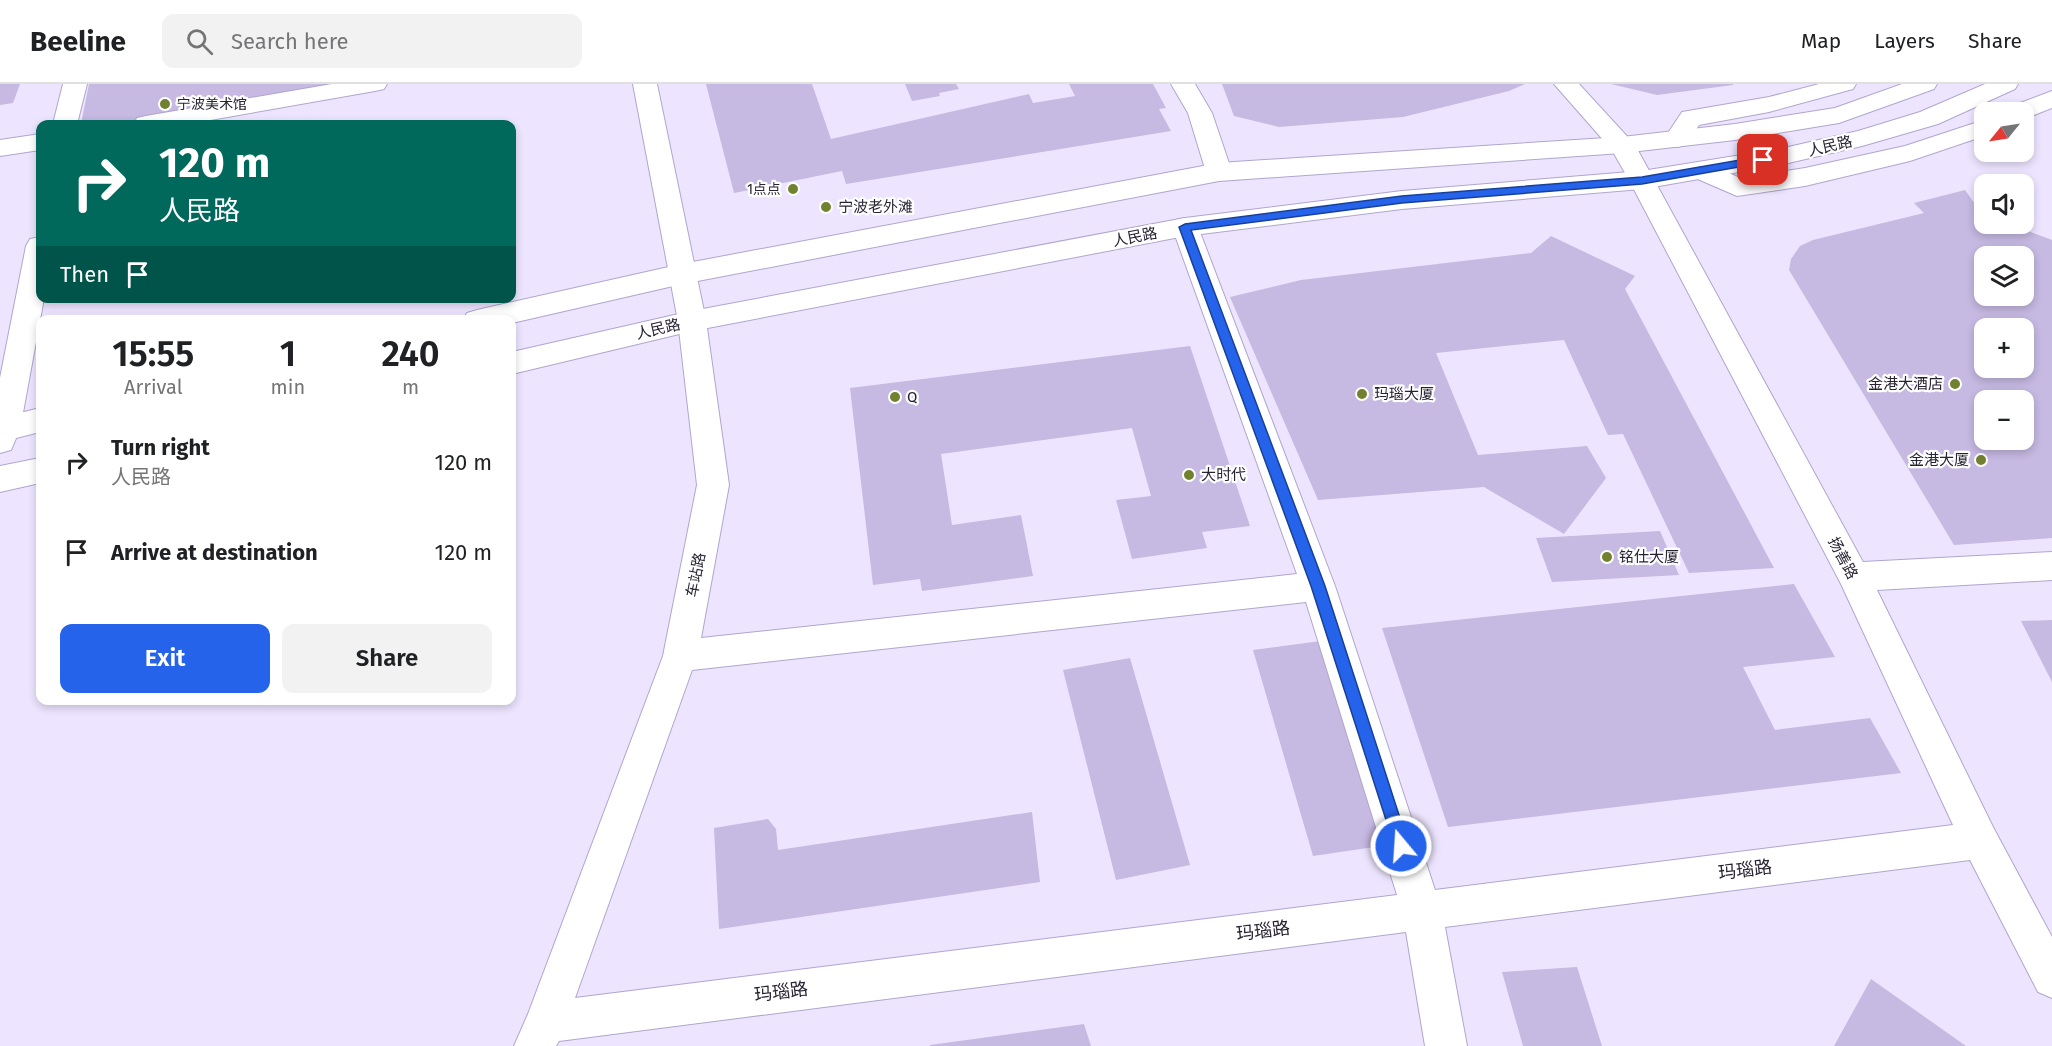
<!DOCTYPE html>
<html lang="en">
<head>
<meta charset="utf-8">
<style>
  body { margin:0; font-family:"Fira Sans","Noto Sans SC",sans-serif; background:#f2f2f2; color:#202124; height:100vh; display:flex; flex-direction:column; font-size:22px; white-space:nowrap }
  * { box-sizing:border-box; margin:0 }
  p { font-size:20px; color:#757577 }
  .icon { flex:none; width:33px; height:33px; fill:none; stroke:currentColor; stroke-width:2; stroke-linecap:round; stroke-linejoin:round }
  .map { position:relative; flex:1; overflow:hidden }
  .panel { position:absolute; left:36px; top:231px; width:480px; height:390px; display:flex; flex-direction:column; background:#fff; border-radius:12px; box-shadow:0 3px 9px #0003 }
  .panel>* { flex:none }
  .banner { position:absolute; left:36px; top:36px; width:480px; height:183px; border-radius:12px; box-shadow:0 3px 9px #0003; background:#00695c; color:#fff; overflow:hidden }
  .needle { width:39px; rotate:240deg }
  .buttons { position:absolute; left:1974px; top:18px; display:grid; gap:12px }
  .buttons a { display:grid; place-items:center; width:60px; height:60px; border-radius:12px; background:#fff; box-shadow:0 3px 9px #0003; font-size:30px }
  .pin { position:absolute; display:grid; place-items:center; width:51px; height:51px; color:#fff; margin:-26px; border-radius:12px; box-shadow:0 3px 9px #0006 }
  .me { position:absolute; width:66px; margin:-33px; rotate:342deg; stroke-linejoin:round; filter:drop-shadow(0 0 4px #0008) }
  .turn { display:flex; align-items:center; gap:21px; height:126px; padding:0 24px; font-size:27px }
  .turn .icon { width:78px; height:78px; stroke-width:2.5 }
  .turn b { display:block; font-size:42px; line-height:51px }
  .then { display:flex; align-items:center; height:57px; padding:0 24px; background:#0003; gap:12px; font-size:22px }
  .eta { display:flex; justify-content:space-evenly; align-items:center; height:102px; text-align:center }
  .eta b { font-size:36px; font-weight:600; line-height:42px }
  .button { display:flex; gap:12px; margin-top:auto; padding:12px 24px }
  .button a { flex:1; height:69px; border-radius:12px; background:#2563eb; color:#fff; font-size:24px; font-weight:600; line-height:69px; text-align:center }
  .button a+a { background:#f2f2f2; color:#202124 }
  ul { padding:0; list-style:none }
  li { display:flex; align-items:center; gap:18px; height:90px; padding:0 24px }
  li div { flex:1 }
  li b { display:block; font-size:22px }
  li em { font-style:normal }
  header { display:flex; align-items:center; gap:36px; box-sizing:border-box; height:84px; padding:0 30px; background:#fff; border-bottom:2px solid #e0e0e0 }
  header strong { font-size:28px }
  nav { display:flex; gap:33px; margin-inline-start:auto; font-size:21px }
  .search { width:420px; height:54px; background:#f2f2f2; display:flex; align-items:center; gap:15px; box-sizing:border-box; padding:0 21px; border-radius:12px; color:#757577; font-size:22px }
  .map>svg:first-child { display:block }
  .building { fill:#c6b9e2; fill-rule:evenodd }
  .lines { fill:none; stroke-linecap:round; stroke-linejoin:round }
  .minor-casing { stroke:#b1a5cd; stroke-width:2 }
  .major-casing { stroke:#b1a5cd; stroke-width:2 }
  .minor { fill:#fff; fill-rule:evenodd }
  .major { fill:#fff; fill-rule:evenodd }
  .route { fill:#2563eb; stroke:#184099; stroke-width:1.5 }
  .poi-dot { fill:#718130; stroke:#fff; stroke-width:2 }
  .labels { text-anchor:middle; dominant-baseline:central; stroke-width:4.5; stroke-linejoin:round; paint-order:stroke }
  .far-poi-label { font-size:14px; fill:#282333; stroke:#fff; text-anchor:start }
  .street-label { font-size:15px; fill:#282333; stroke:#fff }
  .poi-label { font-size:15px; fill:#282333; stroke:#fff; text-anchor:start }
  .near-street-label { font-size:18px; fill:#282333; stroke:#fff }
</style>
</head>
<body>
<header>
<strong>Beeline</strong>
<div class="search"><svg class="icon" aria-label="search" viewBox="0 0 24 24"><circle cx="10" cy="10" r="6"/><path d="M15 15l6 6"/></svg>Search here</div>
<nav><a>Map</a><a>Layers</a><a>Share</a></nav>
</header>
<div class="map">
<svg width="2052" height="962" viewBox="0 0 2052 962">
  <rect width="100%" height="100%" fill="#ede5ff"/>
  <path class="building" d="M0,0H20L13,19L0,21Z
    M89,0H354V1L130,40H81Z
    M706,0H812L831,55L1029,10L1033,19L1075,12L1069,0H1153L1166,24L1159,25L1171,47L846,100L842,87L734,109Z
    M905,0H956L959,5L939,9L940,12L912,17Z
    M1222,0H1525L1509,7L1403,33L1279,43L1234,32Z
    M1611,0H1733V1L1657,11Z
    M1965,106L1980,127L1984,129V140H2010L2052,156V454L1954,461L1789,186L1791,175L1800,162L1813,156L1924,129L1914,119ZM1984,172H2024V212H1984ZM1984,244H2024V284H1984ZM1984,316H2024V356H1984Z
    M1551,152L1635,192L1625,205L1774,484L1689,489L1623,350L1608,351L1564,256L1436,269L1478,371L1587,362L1606,394L1564,450L1484,403L1318,416L1230,213L1301,196L1531,169Z
    M1190,262L1250,442L1202,448L1207,464L1132,475L1116,416L1151,412L1132,344L941,370L952,441L1021,431L1033,492L922,507L920,495L873,501L850,304Z
    M1660,447L1679,491L1552,498L1536,454Z
    M1794,500L1835,573L1743,583L1775,646L1870,634L1901,689L1448,743L1382,544Z
    M2052,536V598L2021,537Z
    M1321,557L1388,761L1313,772L1253,566Z
    M1130,574L1190,781L1116,796L1063,586Z
    M1032,728L1040,798L719,845L714,744L768,735L776,745L778,766Z
    M1577,883L1602,962H1523L1502,888Z
    M1871,895L1966,962H1834Z
    M1084,940L1091,962H930V961Z"/>
  <g class="lines">
    <defs>
      <path id="minor" d="M63,0H87L77,40H53Z
        M332,0H387L384,5L375,7L188,40H134L137,34L146,32Z
        M633,0H657L706,237L729,401L701,554L1297,490L1172,143L1176,136L1185,134L1194,136L1198,143L1335,502L1435,806L1953,741L1841,500L1629,96L1612,66L1554,0H1579L1635,61L1863,478L2052,468V496L1877,506L1993,743L2052,853V914L2038,908L1970,776L1445,843L1467,962H1425L1406,848L559,957L556,962H514L528,930L663,572L697,401L678,237ZM1306,518L1397,811L575,914L692,586Z
        M1171,0H1195L1212,29L1232,88L1228,94L1219,97L1210,94L1206,88L1188,29Z
        M1819,0H1856L1853,5L1769,28L1699,41L1686,61L1677,63L1668,61L1664,55L1682,28L1769,13Z
        M2052,7V24L2024,35V28H2009L2012,22Z
        M1984,36V52L1910,77L1805,102L1737,112L1693,93L1689,87L1693,81L1702,78L1711,81L1740,94L1805,84L1905,62Z
        M40,50V66L0,72V56Z
        M40,153V214H44L20,345L11,366L0,369V294L26,162L30,155Z"/>
      <path id="major" d="M1902,0H1937L1934,5L1839,39L1735,56L1622,69L1219,97L682,200L512,239V236H463L467,229L477,226L682,180L1219,79L1622,53L1735,40L1835,24Z
        M1985,0H2018L2015,5L1938,40L1862,62L1784,80L1642,105L1402,125L1185,152L692,247L512,290V268L692,227L1185,134L1402,107L1642,87L1784,64L1858,47L1920,28Z
        M40,324V348L0,358V334Z
        M40,374V399L0,408V382Z"/>
    </defs>
    <use href="#minor" class="minor-casing"/>
    <use href="#major" class="major-casing"/>
    <use href="#minor" class="minor"/>
    <use href="#major" class="major"/>
  </g>
  <path class="route" d="M1763,72L1769,76L1767,78L1642,100L1402,119L1191,146L1325,502L1409,762L1407,767L1401,769L1396,767L1311,502L1179,143L1185,140L1402,112L1642,93Z"/>
  <g class="poi-dot">
    <circle cx="165" cy="20" r="6"/>
    <circle cx="793" cy="105" r="6"/>
    <circle cx="826" cy="123" r="6"/>
    <circle cx="1955" cy="300" r="6"/>
    <circle cx="1362" cy="310" r="6"/>
    <circle cx="895" cy="313" r="6"/>
    <circle cx="1981" cy="376" r="6"/>
    <circle cx="1189" cy="391" r="6"/>
    <circle cx="1607" cy="473" r="6"/>
  </g>
  <g class="labels">
    <g class="far-poi-label">
      <text x="177" y="20">宁波美术馆</text>
      <text x="781" y="105" text-anchor="end">1点点</text>
    </g>
    <g class="street-label">
      <text transform="translate(1830 62) rotate(-13)">人民路</text>
      <text transform="translate(1135 153) rotate(-11)">人民路</text>
      <text transform="translate(658 245) rotate(-13)">人民路</text>
      <text transform="translate(1843 474) rotate(62)">扬善路</text>
      <text transform="translate(696 491) rotate(-79)">车站路</text>
    </g>
    <g class="poi-label">
      <text x="838" y="123">宁波老外滩</text>
      <text x="1943" y="300" text-anchor="end">金港大酒店</text>
      <text x="1374" y="310">玛瑙大厦</text>
      <text x="907" y="313">Q</text>
      <text x="1969" y="376" text-anchor="end">金港大厦</text>
      <text x="1201" y="391">大时代</text>
      <text x="1619" y="473">铭仕大厦</text>
    </g>
    <g class="near-street-label">
      <text transform="translate(1745 786) rotate(-7)">玛瑙路</text>
      <text transform="translate(1263 847) rotate(-7)">玛瑙路</text>
      <text transform="translate(781 908) rotate(-7)">玛瑙路</text>
    </g>
  </g>
</svg>
<div class="buttons">
<a><svg class="needle" viewBox="-14 -14 28 28"><path d="M0-13l5 13h-10z" fill="#e53935"/><path d="M0 13l5-13h-10z" fill="#757577"/></svg></a>
<a><svg class="icon" aria-label="sound" viewBox="0 0 24 24"><path d="M4 9h4l5-4v14l-5-4H4zM17 9q2 3 0 6"/></svg></a>
<a><svg class="icon" aria-label="layers" viewBox="0 0 24 24"><path d="M12 4l9 5-9 5-9-5zM3 14l9 5 9-5"/></svg></a>
<a>+</a>
<a>−</a>
</div>
<div class="pin" style="left:1763px;top:76px;background:#d93025"><svg class="icon" aria-label="arrive" viewBox="0 0 24 24"><path d="M6 21V4h12l-3 4 3 4H6"/></svg></div>
<svg class="me" style="left:1401px;top:762px" viewBox="-20 -20 40 40"><circle r="17" fill="#2563eb" stroke="#fff" stroke-width="3"/><path d="M0-11L8 9 0 5-8 9z" fill="#fff"/></svg>
<div class="banner">
<div class="turn"><svg class="icon" aria-label="right" viewBox="0 0 24 24"><path d="M7 20v-9h11M14 6l5 5-5 5"/></svg><div><b>120 m</b>人民路</div></div>
<div class="then">Then<svg class="icon" aria-label="arrive" viewBox="0 0 24 24"><path d="M6 21V4h12l-3 4 3 4H6"/></svg></div>
</div>
<section class="panel">
<div class="eta">
<div><b>15:55</b><p>Arrival</p></div>
<div><b>1</b><p>min</p></div>
<div><b>240</b><p>m</p></div>
</div>
<ul>
<li><svg class="icon" aria-label="right" viewBox="0 0 24 24"><path d="M7 20v-9h11M14 6l5 5-5 5"/></svg><div><b>Turn right</b><p>人民路</p></div><em>120 m</em></li>
<li><svg class="icon" aria-label="arrive" viewBox="0 0 24 24"><path d="M6 21V4h12l-3 4 3 4H6"/></svg><div><b>Arrive at destination</b></div><em>120 m</em></li>
</ul>
<div class="button"><a>Exit</a><a>Share</a></div>
</section>
</div>
</body>
</html>
